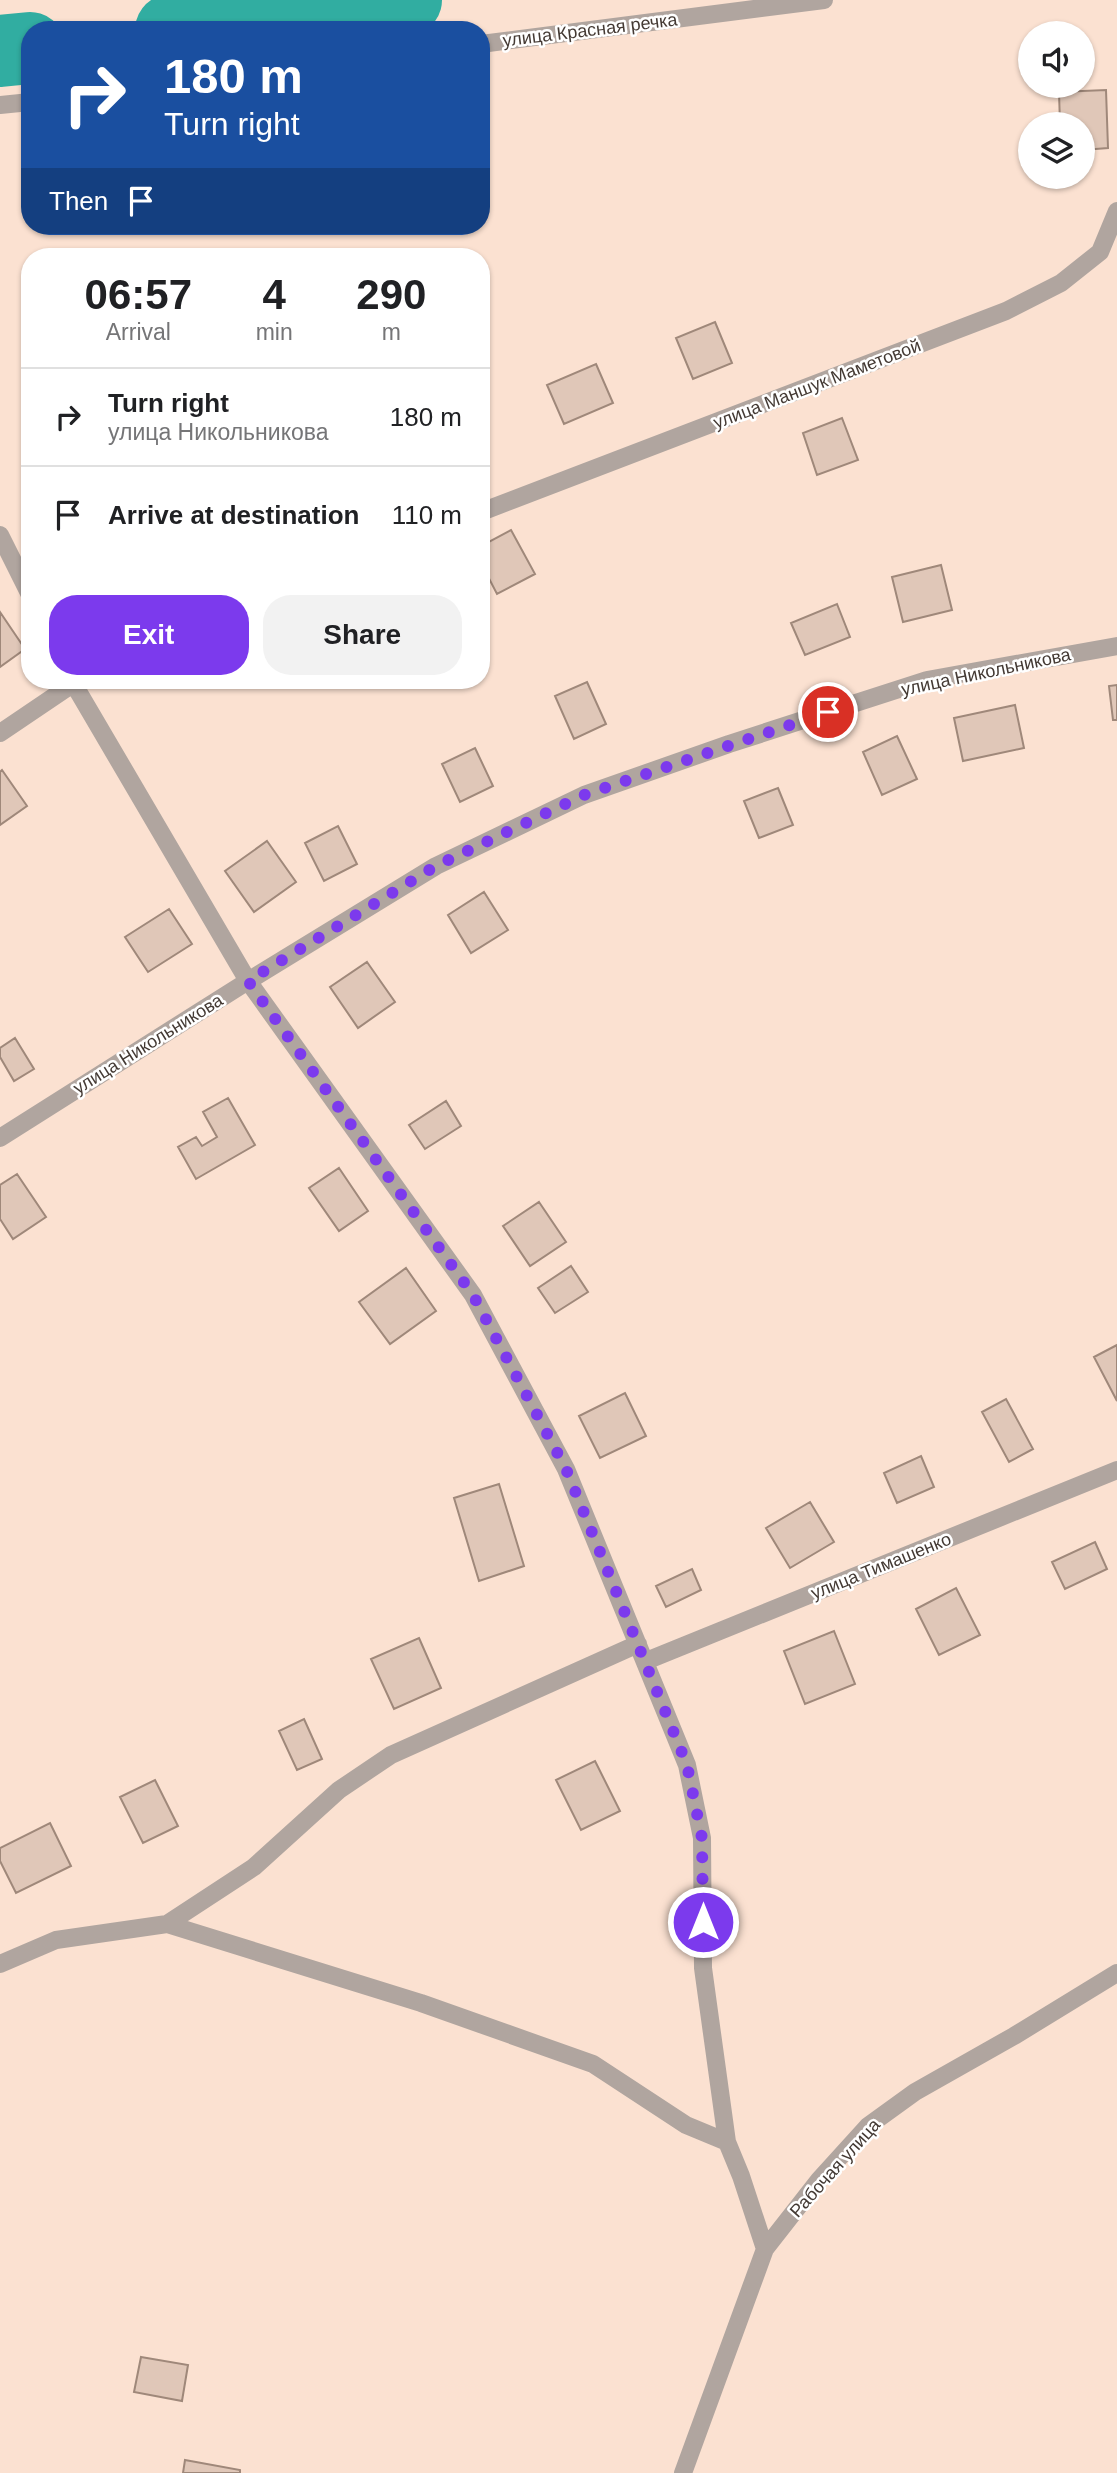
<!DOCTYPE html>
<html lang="en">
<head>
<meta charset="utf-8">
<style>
  body { margin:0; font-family:Helvetica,sans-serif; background:#f2f2f2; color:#202124; height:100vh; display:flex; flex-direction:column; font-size:26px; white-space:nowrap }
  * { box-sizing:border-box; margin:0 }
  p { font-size:23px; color:#757577 }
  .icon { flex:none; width:38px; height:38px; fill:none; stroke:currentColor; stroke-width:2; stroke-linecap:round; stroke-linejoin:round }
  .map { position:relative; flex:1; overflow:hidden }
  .drawer { position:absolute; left:21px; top:248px; width:469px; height:441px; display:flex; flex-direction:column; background:#fff; border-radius:28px; box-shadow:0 2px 5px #0004 }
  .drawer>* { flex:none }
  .banner { position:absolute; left:21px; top:21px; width:469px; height:214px; border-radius:28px; box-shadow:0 2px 5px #0004; background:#1a4fa0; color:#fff; overflow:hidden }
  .fabs { position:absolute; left:1018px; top:21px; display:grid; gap:14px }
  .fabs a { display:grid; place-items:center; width:77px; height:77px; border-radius:50%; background:#fff; box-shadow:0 2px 5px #0004; font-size:35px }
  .pin { position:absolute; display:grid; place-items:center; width:60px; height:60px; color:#fff; margin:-30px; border:4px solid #fff; border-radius:50%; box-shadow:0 2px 7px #0007 }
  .me { position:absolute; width:77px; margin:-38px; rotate:0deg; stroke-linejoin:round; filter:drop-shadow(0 0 5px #0008) }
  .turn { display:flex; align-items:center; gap:24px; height:147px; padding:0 28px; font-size:32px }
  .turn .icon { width:91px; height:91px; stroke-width:2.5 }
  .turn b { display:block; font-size:49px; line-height:60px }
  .then { display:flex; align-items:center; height:66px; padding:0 28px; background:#0003; gap:14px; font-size:26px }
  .eta { display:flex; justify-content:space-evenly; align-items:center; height:119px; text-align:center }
  .eta b { font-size:42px; font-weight:800; line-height:49px }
  .cta { display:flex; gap:14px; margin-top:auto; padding:14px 28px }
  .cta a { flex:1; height:80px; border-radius:28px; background:#7c3aed; color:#fff; font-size:28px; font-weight:800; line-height:80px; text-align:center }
  .cta a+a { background:#f2f2f2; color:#202124 }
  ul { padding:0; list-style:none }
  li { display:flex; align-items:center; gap:21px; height:98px; padding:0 28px; border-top:2px solid #e0e0e0 }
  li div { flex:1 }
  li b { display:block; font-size:26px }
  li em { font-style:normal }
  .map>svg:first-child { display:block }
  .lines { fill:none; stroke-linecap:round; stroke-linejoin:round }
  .river { stroke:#31ada1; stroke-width:72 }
  .building { fill:#e0c7b8; stroke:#9f887a; stroke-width:2 }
  .minor { stroke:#b0a59f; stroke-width:18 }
  .route { stroke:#7c3aed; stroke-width:12; stroke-dasharray:0 21.6 }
  .labels { text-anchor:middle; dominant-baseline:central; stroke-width:5; stroke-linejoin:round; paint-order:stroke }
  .street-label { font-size:18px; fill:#443a34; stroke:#fff }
</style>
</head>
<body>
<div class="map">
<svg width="1117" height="2473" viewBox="0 0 1117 2473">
  <rect width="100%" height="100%" fill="#fbe1d1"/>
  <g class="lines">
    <path class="river" d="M171,30L406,0
      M0,51L30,48"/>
  </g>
  <path class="building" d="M1106,90L1108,148L1083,150V124H1060L1059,92Z
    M715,322L732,363L693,379L676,338Z
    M596,364L613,403L564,424L547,385Z
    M842,418L858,460L817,475L803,433Z
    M511,530L535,574L497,594L481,563V546Z
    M941,565L952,610L903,622L892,577Z
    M837,604L850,637L805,655L791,623Z
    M0,612L25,649L0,667Z
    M587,682L606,724L574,739L555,696Z
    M1117,685V720H1113L1109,686Z
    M1015,705L1024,748L963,761L954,718Z
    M897,736L917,779L882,795L863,752Z
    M475,748L493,786L460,802L442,764Z
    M2,770L27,806L0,825V772Z
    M778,788L793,825L759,838L744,801Z
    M338,826L357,864L324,881L305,843Z
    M267,841L296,882L254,912L225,871Z
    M484,892L508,930L471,953L448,915Z
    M169,909L192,944L148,972L125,937Z
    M367,962L395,1002L358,1028L330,987Z
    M15,1038L34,1069L14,1081L0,1057V1048Z
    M228,1098L255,1145L196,1179L178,1147L196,1137L202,1146L217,1137L203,1112Z
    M446,1101L461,1126L425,1149L409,1125Z
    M339,1168L368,1211L339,1231L309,1188Z
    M17,1174L46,1217L13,1239L0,1219V1185Z
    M539,1202L566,1242L530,1266L503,1226Z
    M571,1266L588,1292L555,1313L538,1288Z
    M406,1268L436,1311L390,1344L359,1302Z
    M1117,1345V1401L1094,1357Z
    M625,1393L646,1436L600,1458L579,1416Z
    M1006,1399L1033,1449L1009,1462L982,1412Z
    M921,1456L934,1487L897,1503L884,1473Z
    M499,1484L524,1566L479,1581L454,1498Z
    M810,1502L834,1542L790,1568L766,1528Z
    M1095,1542L1107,1569L1065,1589L1052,1562Z
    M692,1569L701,1590L666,1607L656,1586Z
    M956,1588L980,1635L939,1655L916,1609Z
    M834,1631L855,1684L805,1704L784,1651Z
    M419,1638L441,1688L394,1709L371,1659Z
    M304,1719L322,1759L297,1770L279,1731Z
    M595,1761L620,1811L581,1830L556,1780Z
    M155,1780L178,1826L143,1843L120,1797Z
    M50,1823L71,1866L16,1893L0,1861V1848Z
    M141,2357L188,2365L182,2401L134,2392Z
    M185,2460L240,2470V2473H183Z"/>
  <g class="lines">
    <path class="minor" d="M481,44L824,0
      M0,105L30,102
      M481,512L1006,311L1061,283L1100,252L1117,211
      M0,535L30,595
      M72,681L248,981L473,1295L566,1469L687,1765L702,1838L703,1968L727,2142L741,2176L765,2249
      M0,733L77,681
      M0,1138L248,981L436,866L584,795L729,744L927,680L1117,646
      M646,1661L1117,1470
      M167,1924L254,1867L339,1790L391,1755L638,1644
      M0,1964L56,1940L167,1924L421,2003L593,2064L686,2125L727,2142
      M683,2473L765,2249L819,2180L868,2126L915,2092L1014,2036L1117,1973"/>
  </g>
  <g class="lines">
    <path class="route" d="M703,1922L702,1838L687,1765L566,1469L473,1295L248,981L436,866L584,795L828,712"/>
  </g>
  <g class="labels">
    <g class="street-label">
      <text transform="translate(590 30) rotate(-7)">улица Красная речка</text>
      <text transform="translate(817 384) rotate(-21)">улица Маншук Маметовой</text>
      <text transform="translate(986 672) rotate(-12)">улица Никольникова</text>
      <text transform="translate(148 1044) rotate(-32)">улица Никольникова</text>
      <text transform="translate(881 1566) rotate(-22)">улица Тимашенко</text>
      <text transform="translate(835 2168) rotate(-48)">Рабочая улица</text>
    </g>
  </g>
</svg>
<div class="fabs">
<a><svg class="icon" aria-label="sound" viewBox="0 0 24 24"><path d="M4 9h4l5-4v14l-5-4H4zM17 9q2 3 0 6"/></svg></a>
<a><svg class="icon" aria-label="layers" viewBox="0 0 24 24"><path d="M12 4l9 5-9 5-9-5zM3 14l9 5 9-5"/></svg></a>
</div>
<div class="pin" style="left:828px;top:712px;background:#d93025"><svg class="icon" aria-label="arrive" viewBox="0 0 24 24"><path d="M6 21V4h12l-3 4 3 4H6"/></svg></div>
<svg class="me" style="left:703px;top:1922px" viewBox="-20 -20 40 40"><circle r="17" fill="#7c3aed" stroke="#fff" stroke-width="3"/><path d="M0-11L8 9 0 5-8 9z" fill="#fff"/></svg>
<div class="banner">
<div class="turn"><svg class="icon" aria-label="right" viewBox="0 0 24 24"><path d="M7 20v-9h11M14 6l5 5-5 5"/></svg><div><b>180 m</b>Turn right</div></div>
<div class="then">Then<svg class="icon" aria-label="arrive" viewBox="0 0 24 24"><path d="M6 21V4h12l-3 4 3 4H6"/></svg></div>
</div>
<section class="drawer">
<div class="eta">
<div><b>06:57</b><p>Arrival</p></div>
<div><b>4</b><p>min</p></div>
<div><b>290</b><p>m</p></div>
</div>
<ul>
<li><svg class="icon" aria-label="right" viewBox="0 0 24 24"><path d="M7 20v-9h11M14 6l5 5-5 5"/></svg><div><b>Turn right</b><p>улица Никольникова</p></div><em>180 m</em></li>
<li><svg class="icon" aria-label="arrive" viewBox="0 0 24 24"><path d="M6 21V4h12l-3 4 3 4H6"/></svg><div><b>Arrive at destination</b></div><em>110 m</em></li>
</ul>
<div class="cta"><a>Exit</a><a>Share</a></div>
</section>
</div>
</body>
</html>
